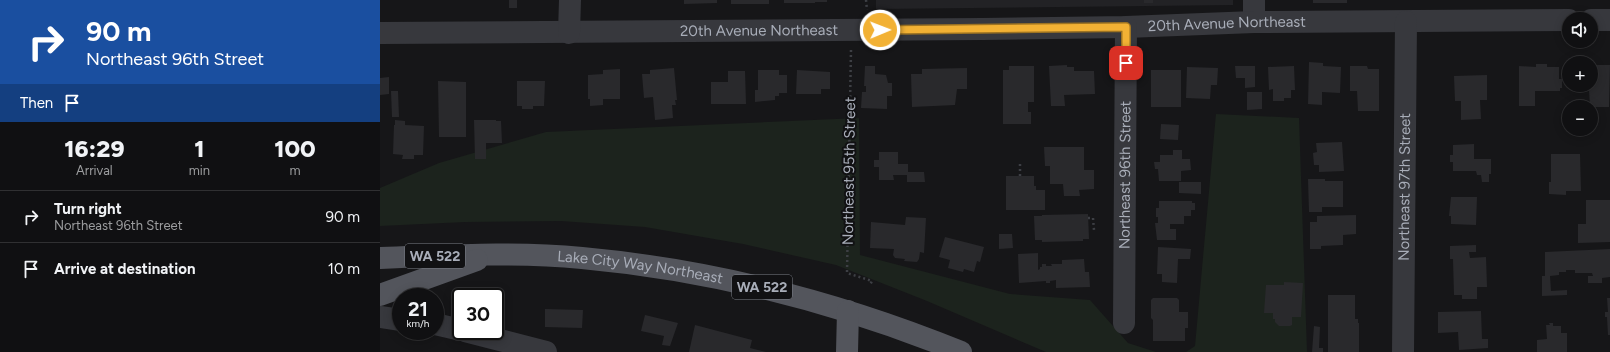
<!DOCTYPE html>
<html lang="en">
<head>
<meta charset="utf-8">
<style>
  body { margin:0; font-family:Figtree,sans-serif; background:#1e1e20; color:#f1f3f6; height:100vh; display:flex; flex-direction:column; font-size:15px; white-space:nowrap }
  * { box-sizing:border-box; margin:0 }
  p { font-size:13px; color:#9c9d9f }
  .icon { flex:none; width:22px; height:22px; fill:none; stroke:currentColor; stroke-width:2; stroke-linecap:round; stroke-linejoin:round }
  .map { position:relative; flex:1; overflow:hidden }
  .drawer { display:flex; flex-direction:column; background:#101012; width:380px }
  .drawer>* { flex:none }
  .guide { background:#1a4fa0; color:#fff; overflow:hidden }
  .fabs { position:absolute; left:1182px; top:12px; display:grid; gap:8px }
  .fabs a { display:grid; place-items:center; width:36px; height:36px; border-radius:50%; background:#101012; box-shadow:0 2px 10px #0003,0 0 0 1px #303032; font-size:20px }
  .speed { position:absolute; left:12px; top:288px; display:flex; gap:8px; font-size:20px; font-weight:700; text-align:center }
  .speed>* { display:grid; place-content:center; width:52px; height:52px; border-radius:50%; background:#101012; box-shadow:0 2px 10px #0003,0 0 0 1px #303032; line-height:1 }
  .speed small { font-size:10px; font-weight:400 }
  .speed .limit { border:2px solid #111; border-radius:6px; background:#fff; color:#111 }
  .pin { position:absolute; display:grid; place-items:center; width:34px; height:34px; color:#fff; margin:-17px; border-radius:8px; box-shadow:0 2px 6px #0006 }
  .me { position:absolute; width:44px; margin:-22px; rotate:89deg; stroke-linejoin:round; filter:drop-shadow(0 0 3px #0008) }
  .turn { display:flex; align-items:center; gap:14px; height:84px; padding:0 20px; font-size:18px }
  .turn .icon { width:52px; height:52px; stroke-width:2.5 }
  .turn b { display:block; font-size:28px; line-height:34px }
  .then { display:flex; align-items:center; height:38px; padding:0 20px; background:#0003; gap:8px; font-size:15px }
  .eta { display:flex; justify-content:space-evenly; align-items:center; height:68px; text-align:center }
  .eta b { font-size:24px; font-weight:800; line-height:28px }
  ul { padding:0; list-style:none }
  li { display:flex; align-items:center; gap:12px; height:52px; padding:0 20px; border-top:1px solid #303032 }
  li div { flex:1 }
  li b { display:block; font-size:15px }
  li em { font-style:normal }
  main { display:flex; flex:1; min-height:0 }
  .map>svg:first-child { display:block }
  .built { fill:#222225 }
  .green { fill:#1c231d }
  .building { fill:#29292c }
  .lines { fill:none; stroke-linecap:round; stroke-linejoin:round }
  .path { stroke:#3d3f44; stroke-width:2.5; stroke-dasharray:2 3; stroke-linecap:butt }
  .minor { stroke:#37383d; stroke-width:22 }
  .major { stroke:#53555c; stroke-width:22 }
  .route-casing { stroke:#9d7322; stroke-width:10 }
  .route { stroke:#f2b134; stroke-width:7 }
  .labels { text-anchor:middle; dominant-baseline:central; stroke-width:4; stroke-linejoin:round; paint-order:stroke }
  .shield { fill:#111113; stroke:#7b7e86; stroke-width:1 }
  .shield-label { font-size:14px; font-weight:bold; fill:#a8adb8 }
  .street-label { font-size:15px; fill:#a8adb8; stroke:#111113 }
</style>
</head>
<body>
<main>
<section class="drawer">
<div class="guide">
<div class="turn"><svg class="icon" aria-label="right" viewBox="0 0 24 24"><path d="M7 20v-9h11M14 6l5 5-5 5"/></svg><div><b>90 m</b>Northeast 96th Street</div></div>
<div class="then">Then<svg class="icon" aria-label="arrive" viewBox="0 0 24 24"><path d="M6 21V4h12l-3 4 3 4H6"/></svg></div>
</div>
<div class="eta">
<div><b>16:29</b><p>Arrival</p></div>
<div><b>1</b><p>min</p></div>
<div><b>100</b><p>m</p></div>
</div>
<ul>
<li><svg class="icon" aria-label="right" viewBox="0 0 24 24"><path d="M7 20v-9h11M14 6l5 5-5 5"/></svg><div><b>Turn right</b><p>Northeast 96th Street</p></div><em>90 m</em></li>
<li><svg class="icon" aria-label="arrive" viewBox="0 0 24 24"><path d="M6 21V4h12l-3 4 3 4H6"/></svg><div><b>Arrive at destination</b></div><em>10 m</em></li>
</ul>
</section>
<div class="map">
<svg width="1230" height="352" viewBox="0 0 1230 352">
  <rect width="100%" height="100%" fill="#161618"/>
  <path class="built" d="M496,0H853V5L496,9Z"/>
  <path class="green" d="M836,114L919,118L927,352H806L815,346Z
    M479,118L480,255L630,294L710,300L748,343L776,352H666L547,301L456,265L363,244L265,227L181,221L85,222L0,226V188L59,163L166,132Z"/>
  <path class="building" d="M129,0H137V8H129Z
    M304,0H337V3L304,4Z
    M351,0H389V4H351Z
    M404,0H447V2H435V3H404Z
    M764,0H773V3H764Z
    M933,0H967V3H933Z
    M929,62L943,63V66L961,67L960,93L942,92V105L928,104Z
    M1156,64H1167V67H1179V79H1182V88H1180V91H1155V106H1139V66L1156,67Z
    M687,65V67H694V71H714L715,94L684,95L685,106H671L669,66Z
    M1213,65H1230L1229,107H1210L1209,90L1191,91V85H1211V68H1213Z
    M485,66H495V74L506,75L508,83H512V96H507V109L481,108L482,92H486V86H484Z
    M629,66H654V102H648V112H651V124H623V70H629Z
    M855,66H875V87L865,88V78H856Z
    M914,66L915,90H911V98H904V101H893V89L889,90L888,67Z
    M970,66H987L988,69H999V111H978L977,91H970Z
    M807,67L838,68L837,85H831L830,99L806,98Z
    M294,68L297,100H295L296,105H292L293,118L275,120L273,97L264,98L262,74H270V70Z
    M587,68V89H577L575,105L532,107L531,74H542V69Z
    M240,69V99H223V105L210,106V99H208V75L223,74V70Z
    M378,70H399V75H407V93H399V96H395V100L375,102V90H378Z
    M417,70L450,72V89H441V94H416Z
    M771,70H801V107H771Z
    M348,71H365L366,104H331V82H348Z
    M1107,75V100H1100L1101,119L1081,120V101H1075L1074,76Z
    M9,77V94L0,95V78Z
    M58,81L86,82V137H59Z
    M137,81H165L164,106H153V109H142V106H137Z
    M11,91H18L19,117H12Z
    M867,92H882V109L867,110Z
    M15,120L25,121V125L44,126L43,155H34V159H22L23,155L13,154L14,125H15Z
    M94,120H116V121H121L122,143H106V159H95Z
    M781,124L799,125L798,140L780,139Z
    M962,142L964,171L939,172V165H934L933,153L937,152L936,143Z
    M1094,144V159H1111V174H1109V182H1102L1101,175H1097L1096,171H1073V162H1070V155H1073V145Z
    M664,147H704V170H714V189L699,190L700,196H684L683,184H670V166H665Z
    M793,150H802V159H810L811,170L801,171V181H779L778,169H775L774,162H780V155H793Z
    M499,152H518V164H528V172H544L545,182H527V175H513L514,180H499V167H494V160H499Z
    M1171,154H1200L1201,191H1186V195L1169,194V182H1171Z
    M626,176H654V186H656V190H665V210H626Z
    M928,179H945V181H963V207H942V212H929Z
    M799,182H821V194L799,193Z
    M1071,197H1097L1096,225L1071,224V216H1069Z
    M1206,200H1230V242L1198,243V224H1206Z
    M779,201H812V203H815V210H811V216H804V224H790V229H796V240H777L775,223H778V217H776V208H779Z
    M708,214L709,239H703V241L662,242V240H655L654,216H662V215Z
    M976,215V234L963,235V245L941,246V249H930V222H937V216Z
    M526,217L546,218L544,253L540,252L539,259L537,262L524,261L525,259L515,258L513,255L514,249L490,248L491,222L525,225Z
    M619,234H632L633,248L619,249Z
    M565,237L604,247L600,262L597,261L594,272L584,269L583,272L568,268L570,260L559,257Z
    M1096,245V252H1089L1090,258L1106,257L1107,287H1097V299H1082V295H1074L1073,259H1070V246Z
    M778,247L811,249L810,259H798L797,283L782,282V274H777Z
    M1230,249V277L1222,278V283H1208V276H1213L1212,273H1195V270H1186V272H1179V275L1170,276L1171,291L1187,290V295L1162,296V276H1165V252Z
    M658,253V270L660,269V267H662V264H666V266H672L671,264H682V260L704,259L705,272H709L710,287L676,288V280L670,281V283H666V281L639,283L638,254Z
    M904,282L923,283L921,317H912V325L910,326H899L895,322V319H893V313H884L886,285H904Z
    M948,295H975V319H978V323H979V352H948Z
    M773,298H797L799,300V312H808V328H805V341H773V320L771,318V300Z
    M1227,298H1230V335H1228L1227,317H1225V312H1228Z
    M165,309L203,310L202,328L165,327Z
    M1101,311L1102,339H1108V348L1079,350L1078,332L1058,333V312Z
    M265,315L298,323L290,346L282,345L284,336L261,331Z
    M1169,323H1173V326H1181V333H1187V352H1157V340L1167,339L1166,325H1170Z
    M315,325L372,340L370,348L386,352H309Z
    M934,326L940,327L939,348H943V352H932Z"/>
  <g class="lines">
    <path class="path" d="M486,0L487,10
      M471,50L467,273L492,281L490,285
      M640,176V163
      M708,218H713L714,230"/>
    <g class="minor">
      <path d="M1211,20H1230"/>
      <path d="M874,22V0"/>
      <path id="s1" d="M0,33L602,29L746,27L874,22L1189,20"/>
      <path d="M189,33L190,0"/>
      <path d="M0,317L21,320"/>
      <path id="s2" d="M744,323L746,27"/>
      <path d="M55,324L81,330"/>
      <path d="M85,331L166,352"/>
      <path id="s3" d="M1023,352L1026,22"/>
    </g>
    <g class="major">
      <path id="s4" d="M0,258C67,255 135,252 202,258C334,270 458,302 581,352"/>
      <path d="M0,295L97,260"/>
      <path d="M467,352L468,311"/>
    </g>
  </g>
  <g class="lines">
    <defs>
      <path id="route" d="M500,30L746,27V63"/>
    </defs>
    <use href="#route" class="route-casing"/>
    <use href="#route" class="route"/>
  </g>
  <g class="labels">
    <g class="shield">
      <rect x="25" y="244" width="60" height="24" rx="3"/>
      <rect x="352" y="275" width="60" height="24" rx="3"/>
    </g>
    <g class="shield-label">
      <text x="55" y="256">WA 522</text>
      <text x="382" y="287">WA 522</text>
    </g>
    <g class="street-label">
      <text stroke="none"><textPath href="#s1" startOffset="847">20th Avenue Northeast</textPath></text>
      <text stroke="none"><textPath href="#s1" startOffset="379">20th Avenue Northeast</textPath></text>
      <text transform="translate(469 171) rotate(-89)">Northeast 95th Street</text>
      <text stroke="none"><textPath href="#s2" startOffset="148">Northeast 96th Street</textPath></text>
      <text stroke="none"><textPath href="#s3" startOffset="165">Northeast 97th Street</textPath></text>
      <text stroke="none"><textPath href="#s4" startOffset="261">Lake City Way Northeast</textPath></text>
    </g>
  </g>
</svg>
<div class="fabs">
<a><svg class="icon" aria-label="sound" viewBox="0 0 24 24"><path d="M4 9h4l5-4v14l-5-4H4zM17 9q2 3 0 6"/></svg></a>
<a>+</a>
<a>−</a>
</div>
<div class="speed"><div>21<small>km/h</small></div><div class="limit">30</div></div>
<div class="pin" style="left:746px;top:63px;background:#d93025"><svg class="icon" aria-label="arrive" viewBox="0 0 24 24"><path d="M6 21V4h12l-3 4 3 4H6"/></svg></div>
<svg class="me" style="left:500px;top:30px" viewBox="-20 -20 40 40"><circle r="17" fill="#f2b134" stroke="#fff" stroke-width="3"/><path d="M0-11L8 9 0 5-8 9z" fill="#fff"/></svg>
</div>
</main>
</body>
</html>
